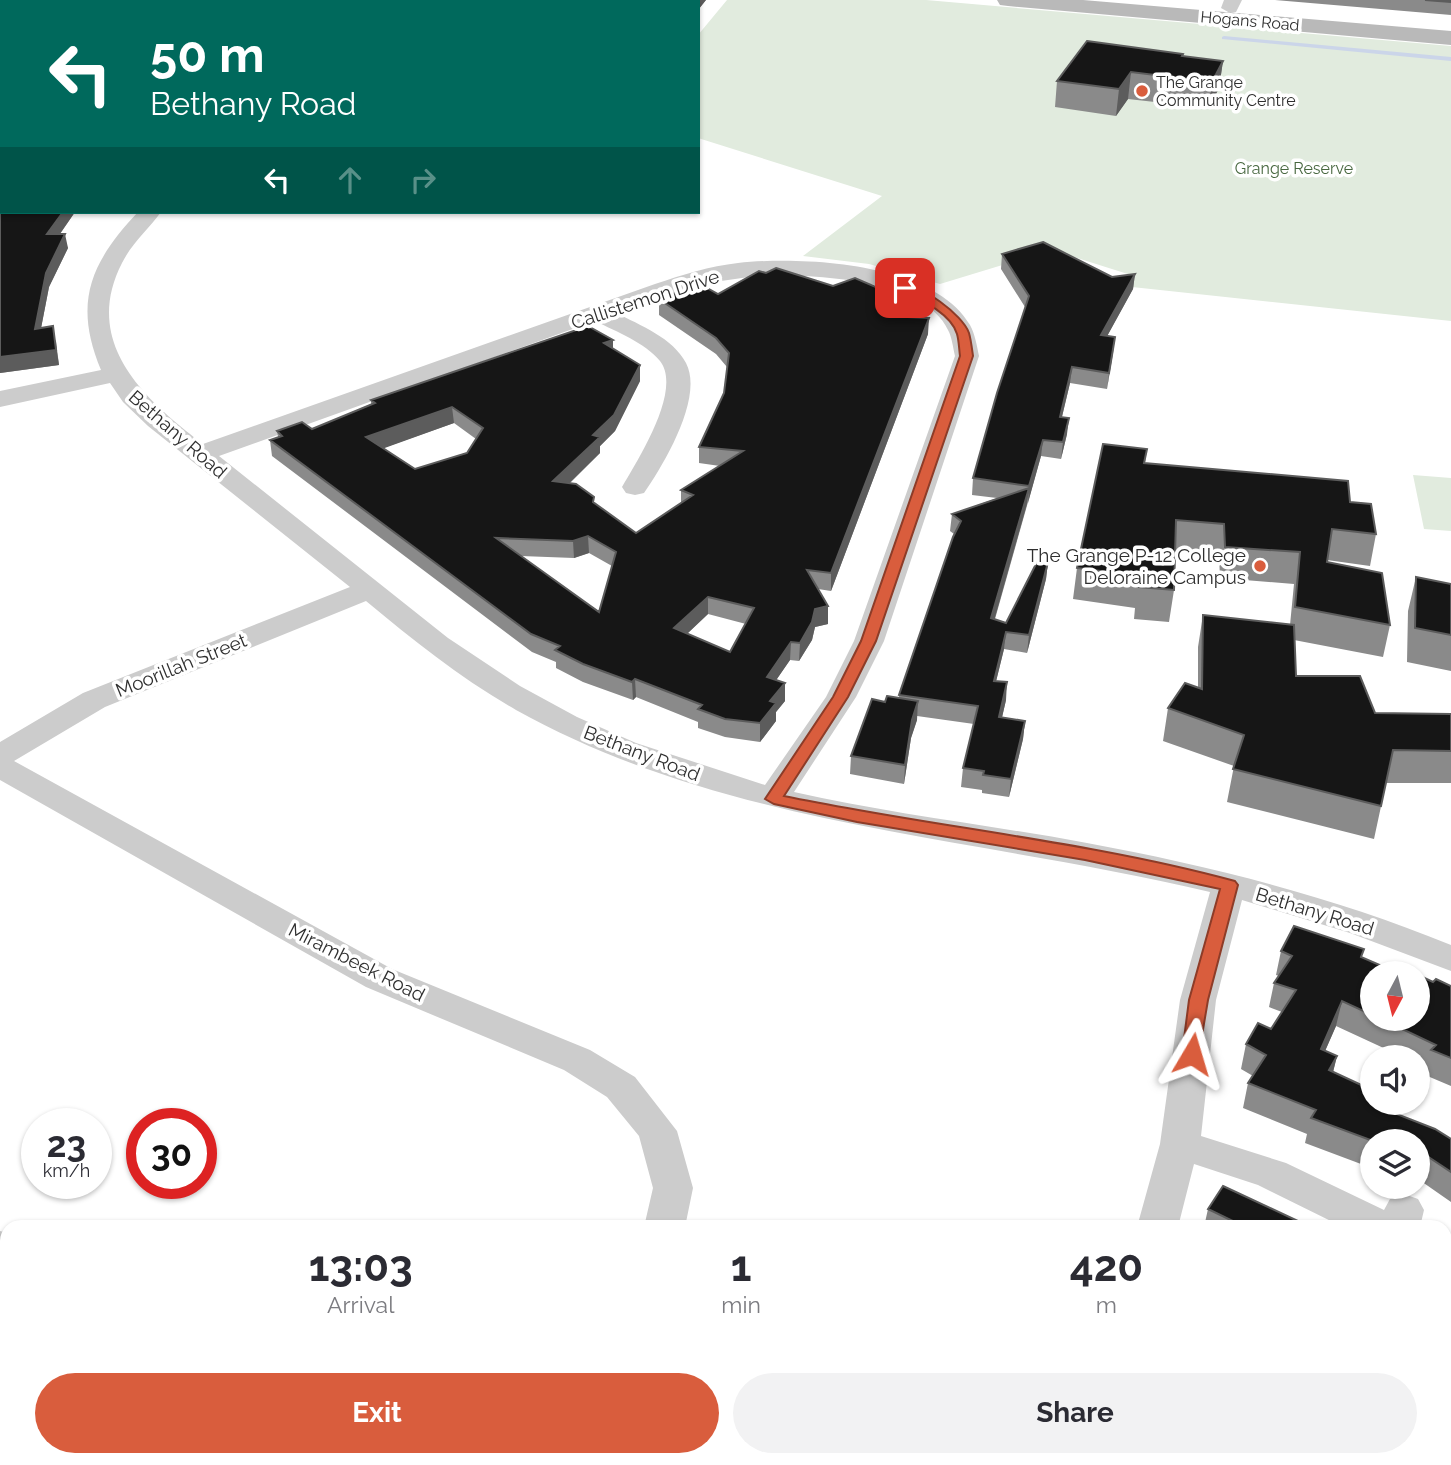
<!DOCTYPE html>
<html lang="en">
<head>
<meta charset="utf-8">
<style>
  body { margin:0; font-family:Raleway,sans-serif; background:#f2f2f3; color:#2b2b33; height:100vh; display:flex; flex-direction:column; font-size:26px; white-space:nowrap }
  * { box-sizing:border-box; margin:0 }
  p { font-size:23px; color:#7c7c81 }
  .icon { flex:none; width:38px; height:38px; fill:none; stroke:currentColor; stroke-width:2; stroke-linecap:round; stroke-linejoin:round }
  .map { position:relative; flex:1; overflow:hidden }
  .side { position:absolute; left:0px; top:1220px; width:1452px; height:247px; display:flex; flex-direction:column; background:#fff; border-radius:21px 21px 0 0; box-shadow:0 2px 5px #0004 }
  .side>* { flex:none }
  .banner { position:absolute; left:0px; top:0px; width:700px; height:214px; box-shadow:0 2px 5px #0004; background:#00695c; color:#fff; overflow:hidden }
  .needle { width:46px; rotate:187deg }
  .tools { position:absolute; left:1360px; top:961px; display:grid; gap:14px }
  .tools a { display:grid; place-items:center; width:70px; height:70px; border-radius:50%; background:#fff; box-shadow:0 2px 5px #0004; font-size:35px }
  .speed { position:absolute; left:21px; top:1108px; display:flex; gap:14px; font-size:35px; font-weight:700; text-align:center }
  .speed>* { display:grid; place-content:center; width:91px; height:91px; border-radius:50%; background:#fff; box-shadow:0 2px 5px #0004; line-height:1 }
  .speed small { font-size:18px; font-weight:400 }
  .speed .limit { border:10px solid #d22; background:#fff; color:#111 }
  .pin { position:absolute; display:grid; place-items:center; width:60px; height:60px; color:#fff; margin:-30px; border-radius:14px; box-shadow:0 4px 10px #0006 }
  .me { position:absolute; width:77px; margin:-38px; rotate:7deg; stroke-linejoin:round; filter:drop-shadow(0 0 5px #0008) }
  .turn { display:flex; align-items:center; gap:24px; height:147px; padding:0 35px; font-size:32px }
  .turn .icon { width:91px; height:91px; stroke-width:2.5 }
  .turn b { display:block; font-size:49px; line-height:60px }
  .lanes { display:flex; align-items:center; height:66px; padding:0 35px; background:#0003; justify-content:center; gap:35px; direction:ltr }
  .lanes .off { opacity:.35 }
  .eta { display:flex; justify-content:space-evenly; align-items:center; height:119px; text-align:center }
  .eta b { font-size:42px; font-weight:700; line-height:49px }
  .primary-button { display:flex; gap:14px; margin-top:auto; padding:14px 35px }
  .primary-button a { flex:1; height:80px; border-radius:42px; background:#d95d3d; color:#fff; font-size:28px; font-weight:700; line-height:80px; text-align:center }
  .primary-button a+a { background:#f2f2f3; color:#2b2b33 }
  .map>svg:first-child { display:block }
  .green { fill:#e1ebde }
  .lines { fill:none; stroke-linecap:round; stroke-linejoin:round }
  .stream { fill:#cbd5e9; fill-rule:evenodd }
  .street { fill:#ccc; fill-rule:evenodd }
  .secondary { fill:#b9b9b9; fill-rule:evenodd }
  .wall { fill:#8a8a8a; fill-rule:evenodd }
  .shaded-wall { fill:#5c5c5c }
  .building { fill:#161616; stroke:#5c5c5c; stroke-width:2; fill-rule:evenodd }
  .route { fill:#d95d3d; stroke:#8d3c28; stroke-width:2 }
  .poi-dot { fill:#d95d3d; stroke:#fff; stroke-width:2.5 }
  .labels { text-anchor:middle; dominant-baseline:central; stroke-width:7; stroke-linejoin:round; paint-order:stroke }
  .far-street-label { font-size:16px; fill:#2f2f2f; stroke:#fff }
  .far-poi-label { font-size:16px; fill:#2f2f2f; stroke:#fff; text-anchor:start }
  .far-park-label { font-size:16px; fill:#47673f; stroke:#fff }
  .street-label { font-size:19px; fill:#2f2f2f; stroke:#fff }
  .poi-label { font-size:19px; fill:#2f2f2f; stroke:#fff; text-anchor:end }
</style>
</head>
<body>
<div class="map">
<svg width="1451" height="1465" viewBox="0 0 1451 1465">
  <rect width="100%" height="100%" fill="#fff"/>
  <path class="green" d="M727,0H926L1451,46V321L1132,287L1134,276L1052,250L940,284L869,264L803,256L882,196L698,138V35Z
    M1413,475L1451,478V531L1424,529Z"/>
  <g class="lines">
    <path class="stream" d="M1224,36L1451,57V61L1222,39V37Z"/>
    <path class="street" d="M150,0H168L170,2H151Z
      M388,0H406L386,2Z
      M1224,0H1242L1236,12L1230,13L1221,8Z
      M138,212H161C148,230 132,243 122,263C81,343 145,400 203,444L655,284C682,275 710,266 738,263C801,256 934,262 970,325C975,334 977,346 979,356L884,641L856,697L794,792C891,814 990,825 1087,843C1211,866 1334,897 1451,945V971L1350,933L1242,900L1216,1000L1201,1136L1286,1163L1384,1210L1390,1199L1404,1194L1418,1199L1424,1210L1420,1227H1343L1258,1185L1194,1164L1178,1227H1137L1160,1144L1180,1000L1210,892C977,836 730,829 516,710C462,679 414,641 366,601L105,707L14,761L392,969L590,1050L635,1077L677,1131L693,1188L685,1227H644L653,1188L639,1136L607,1097L564,1070L366,987L0,780V742L83,693L350,587L148,426L123,402L110,383L0,407V391L101,370C73,303 90,263 138,212ZM763,275C812,275 925,278 948,330C952,337 953,348 955,356L854,641L826,697L765,785L636,743L577,717L520,686L448,638L219,456L595,321C617,332 644,342 660,361C683,390 637,461 622,487L626,493L635,495L644,493C664,464 704,397 686,363C673,338 640,325 616,313L707,283Z
      M0,1231L7,1233V1270L0,1268Z
      M178,1460H228L231,1465H181Z
      M566,1460H611L609,1465H563Z
      M1093,1460H1138L1137,1465H1091Z
      M1181,1460H1281L1282,1465H1184Z"/>
    <path class="secondary" d="M997,0H1083L1451,31V45L1008,6L1000,5Z"/>
  </g>
  <path class="wall" d="M25,0H124L123,2H28Z
    M421,0H706L698,10V2H421Z
    M1275,0H1451V15Z
    M2,2L75,212L60,234L68,248L49,287L41,328L56,341L59,365L0,373V185H1V183L0,182V100L1,101V98L0,97V5Z
    M1183,54V56L1223,61L1219,88L1209,108L1128,99L1116,116L1055,107L1057,81Z
    M1002,254L1112,277L1135,274L1133,289L1107,336L1115,337L1107,389L1070,383L1062,417L1067,434L1061,459L1041,456L995,619L1006,623L1048,562L1046,579L1027,653L1004,649L996,681L1006,700L1002,717L1025,721L1023,739L1009,797L982,793V790L961,787L963,768L974,724L917,716V720L911,738L904,784L850,774L851,756L885,702L899,698V695L954,534L950,531L952,514L997,498L972,495L973,478L1025,307L1001,269Z
    M718,294L908,317L928,334L831,591L818,589L828,606V624L815,627L812,640L799,661L790,660L776,680L785,701L776,712V721L760,742L725,737L698,728V722L636,697L633,700L583,682L556,668V662L532,652L272,456L270,440L278,437L277,431L312,429L371,404V400L613,340V349L640,365V381L615,431L600,446V453L570,483L594,497V503L636,533L681,503V490L720,466L699,463V447L724,393L727,367L716,354L659,315V299ZM454,423L476,439L467,453L415,469L383,448ZM589,553L612,566L599,612L521,556L574,558ZM708,614L746,624L730,652L687,634Z
    M1147,449L1145,463L1350,502L1376,534L1370,566L1327,560V562L1390,625L1383,657L1294,640L1296,676L1375,713L1451,714V783H1386L1374,839L1227,802L1234,766L1163,741L1168,708L1198,687V647L1203,615L1290,625L1294,584L1220,578L1219,555L1175,551L1174,590L1169,622L1134,619L1135,608L1073,599L1077,568Z
    M1416,577L1451,584V671L1407,662L1408,611Z
    M1281,951L1362,958L1372,973V1018H1418L1433,982L1451,986V1086L1425,1075L1426,1068L1418,1064V1057H1403L1336,1026L1325,1051L1337,1056L1333,1072L1372,1102L1451,1139V1202L1418,1179V1141H1372V1164L1369,1167L1305,1143L1307,1134L1243,1108L1248,1083L1253,1076L1241,1069L1246,1044L1271,1029L1282,1012L1269,1007L1274,983L1279,976L1276,975Z
    M1208,1209L1299,1227H1204Z
    M1381,1460H1446L1451,1465H1391Z"/>
  <path class="shaded-wall" d="M115,0H124L123,2H114Z
    M341,0H357L355,2H339Z
    M697,0H706L698,10V2H696Z
    M1223,61L1219,88L1209,108L1212,82Z
    M1131,72L1128,99L1116,116L1119,89Z
    M63,212H75L50,248L47,234Z
    M65,234L68,248L49,287L38,344L35,329L46,273Z
    M1135,274L1133,289L1099,351L1101,335Z
    M929,318L928,334L831,591V573Z
    M53,326L59,365L0,373V357Z
    M1115,337L1113,353L1107,389L1109,373Z
    M613,340V356L604,343Z
    M640,365V381L615,431L600,446V453L554,498L553,481L593,435Z
    M1072,367L1070,383L1058,433L1060,417Z
    M452,407L454,423L368,454L366,437Z
    M1069,418L1067,434L1061,459L1063,442Z
    M1043,440L1041,456L1028,503L1029,486Z
    M1029,488L1027,504L990,635L991,618Z
    M588,536L589,553L574,558L573,541Z
    M1048,562L1046,579L1027,653L1029,635Z
    M708,597V614L674,646V628Z
    M828,606V624L815,627L812,640L799,661L800,643L815,609Z
    M1006,632L1004,649L992,698L994,681Z
    M791,642L790,660L766,695L767,677Z
    M635,679L636,697L633,700L632,682Z
    M1007,682L1006,700L998,735L999,717Z
    M785,683V701L776,712V721L760,742V723L770,701Z
    M918,701L917,720L911,738L904,784L905,765L912,720Z
    M1025,721L1023,739L1009,797L1011,779Z
    M1342,1001L1336,1026L1315,1074L1321,1049Z
    M1337,1056L1331,1080L1329,1070Z"/>
  <path class="building" d="M49,0H115L114,2H53Z
    M200,0H341L339,2H197Z
    M438,0H697L696,2H435Z
    M1425,0H1451V2Z
    M2,2V87L0,86V5Z
    M1087,41L1183,54L1182,56L1223,61L1212,82L1131,72L1119,89L1057,81Z
    M2,91V212H63L47,234H65L46,273L35,329L53,326L56,350L0,357V185H1L2,171L0,170V100L1,101Z
    M1043,242L1112,277L1135,274L1101,335L1115,337L1109,373L1072,367L1060,417L1069,418L1063,442L1043,440L1029,486L973,478L997,393L1029,296L1002,254Z
    M776,268L833,286L855,278L899,297L908,317L929,318L831,573L807,570L828,606L815,609L812,622L800,643L791,642L767,677L785,683L770,701L776,703L760,723L725,719L698,709L702,705L635,679L632,682L583,664L555,650L560,646L531,634L270,440L282,436L277,431L302,422L312,429L375,403L371,400L588,326L613,340L604,343L640,365L614,415L593,435L600,437L553,481L576,484L594,497L593,502L636,533L693,495L681,490L743,451L699,447L724,393L729,353L716,338L659,299L700,284L718,294L759,271L766,273ZM452,407L483,428L467,453L415,469L366,437ZM588,536L616,552L599,612L496,538L573,541ZM708,597L754,608L730,652L674,628Z
    M1103,444L1147,449L1144,463L1348,481L1350,502L1371,504L1376,534L1332,529L1327,562L1382,573L1390,625L1295,607L1300,552L1225,547L1224,524L1176,520L1174,590L1139,587V576L1077,568Z
    M1029,488L991,618L1006,623L1039,558L1048,562L1029,635L1006,632L994,681L1007,682L999,717L1025,721L1011,779L983,775L984,771L963,768L978,706L899,695L953,537L961,521L952,514Z
    M1416,577L1451,584V635L1415,628Z
    M1203,615L1294,625L1296,676H1360L1375,713L1451,714V751L1393,750L1381,806L1233,769L1244,735L1168,708L1185,683L1202,689Z
    M887,696L918,701L912,720L905,765L851,756L872,699L885,702Z
    M1294,926L1364,949L1361,957L1398,973H1372V1015L1342,1001L1321,1049L1337,1056L1329,1070L1372,1090V1102H1388L1396,1107L1394,1113L1435,1129L1451,1139V1172L1418,1150V1141H1404L1402,1139L1401,1141H1389L1381,1137L1377,1141H1373L1311,1118L1316,1110L1248,1083L1266,1055L1246,1044L1258,1023L1271,1029L1296,990L1274,983L1292,956L1281,951Z
    M1418,975L1433,982L1436,979L1451,986V1058L1431,1050L1436,1045L1379,1018H1418Z
    M1223,1186L1300,1222L1297,1227H1245L1208,1209Z
    M1446,1308L1451,1311V1465H1437V1464L1429,1460H1446Z"/>
  <path class="route" d="M901,285C920,283 963,315 969,333C971,340 972,349 973,356L876,641L848,697L784,796C933,827 1088,841 1235,881L1238,885L1208,1000L1198,1059H1185L1182,1054L1189,1000L1220,889L1085,860L857,822L774,804L765,799L833,697L861,641L960,356C959,349 959,341 957,334C951,313 919,299 901,290Z"/>
  <g class="poi-dot">
    <circle cx="1142" cy="91" r="7"/>
    <circle cx="1260" cy="566" r="7"/>
  </g>
  <g class="labels">
    <g class="far-street-label">
      <text transform="translate(1250 21) rotate(5)">Hogans Road</text>
    </g>
    <g class="far-poi-label">
      <text x="1156" y="82">The Grange<tspan x="1156" dy="18">Community Centre</tspan></text>
    </g>
    <g class="far-park-label">
      <text x="1294" y="168">Grange Reserve</text>
    </g>
    <g class="street-label">
      <text transform="translate(645 299) rotate(-18)">Callistemon Drive</text>
      <text transform="translate(178 434) rotate(41)">Bethany Road</text>
      <text transform="translate(181 665) rotate(-22)">Moorillah Street</text>
      <text transform="translate(642 753) rotate(21)">Bethany Road</text>
      <text transform="translate(1315 911) rotate(17)">Bethany Road</text>
      <text transform="translate(357 962) rotate(27)">Mirambeek Road</text>
    </g>
    <g class="poi-label">
      <text x="1246" y="555">The Grange P-12 College<tspan x="1246" dy="22">Deloraine Campus</tspan></text>
    </g>
  </g>
</svg>
<div class="tools">
<a><svg class="needle" viewBox="-14 -14 28 28"><path d="M0-13l5 13h-10z" fill="#e53935"/><path d="M0 13l5-13h-10z" fill="#7c7c81"/></svg></a>
<a><svg class="icon" aria-label="sound" viewBox="0 0 24 24"><path d="M4 9h4l5-4v14l-5-4H4zM17 9q2 3 0 6"/></svg></a>
<a><svg class="icon" aria-label="layers" viewBox="0 0 24 24"><path d="M12 4l9 5-9 5-9-5zM3 14l9 5 9-5"/></svg></a>
</div>
<div class="speed"><div>23<small>km/h</small></div><div class="limit">30</div></div>
<div class="pin" style="left:905px;top:288px;background:#d93025"><svg class="icon" aria-label="arrive" viewBox="0 0 24 24"><path d="M6 21V4h12l-3 4 3 4H6"/></svg></div>
<svg class="me" style="left:1192px;top:1054px" viewBox="-20 -20 40 40"><path d="M0-17L14 15 0 8-14 15z" fill="#d95d3d" stroke="#fff" stroke-width="4"/></svg>
<div class="banner">
<div class="turn"><svg class="icon" aria-label="left" viewBox="0 0 24 24"><path d="M17 20v-9H6M10 6l-5 5 5 5"/></svg><div><b>50 m</b>Bethany Road</div></div>
<div class="lanes"><svg class="icon" aria-label="left" viewBox="0 0 24 24"><path d="M17 20v-9H6M10 6l-5 5 5 5"/></svg><svg class="icon off" aria-label="ahead" viewBox="0 0 24 24"><path d="M12 20V5M6 11l6-6 6 6"/></svg><svg class="icon off" aria-label="right" viewBox="0 0 24 24"><path d="M7 20v-9h11M14 6l5 5-5 5"/></svg></div>
</div>
<section class="side">
<div class="eta">
<div><b>13:03</b><p>Arrival</p></div>
<div><b>1</b><p>min</p></div>
<div><b>420</b><p>m</p></div>
</div>
<div class="primary-button"><a>Exit</a><a>Share</a></div>
</section>
</div>
</body>
</html>
